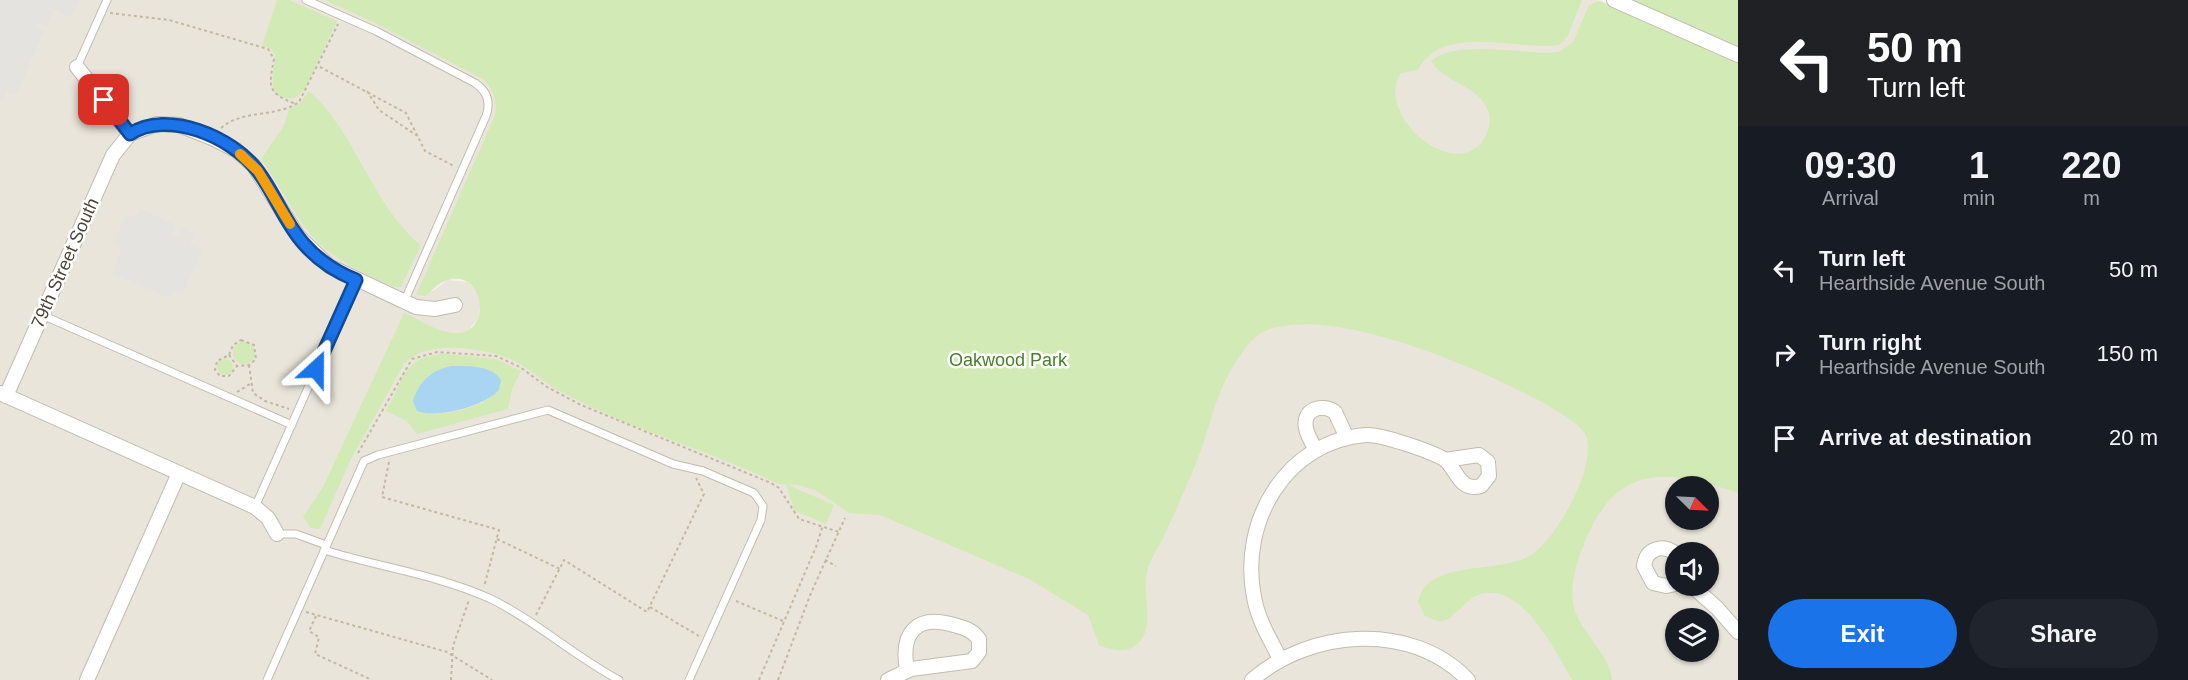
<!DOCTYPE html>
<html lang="en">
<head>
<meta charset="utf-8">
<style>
  body { margin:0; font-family:Helvetica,sans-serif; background:#20242c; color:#f1f3f6; height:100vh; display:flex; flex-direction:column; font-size:22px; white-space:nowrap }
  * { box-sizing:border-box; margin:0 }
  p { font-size:20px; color:#9ea1a6 }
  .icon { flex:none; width:33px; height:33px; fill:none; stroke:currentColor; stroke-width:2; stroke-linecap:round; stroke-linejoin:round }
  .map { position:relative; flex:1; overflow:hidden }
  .panel { display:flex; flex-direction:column; background:#171b24; width:450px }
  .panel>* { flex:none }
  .top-card { background:#202124; color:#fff; overflow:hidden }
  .needle { width:39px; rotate:114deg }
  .fabs { position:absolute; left:1665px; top:476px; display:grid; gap:12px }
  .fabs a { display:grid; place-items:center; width:54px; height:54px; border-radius:50%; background:#171b24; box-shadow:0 2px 4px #0004; font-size:30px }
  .pin { position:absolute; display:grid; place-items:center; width:51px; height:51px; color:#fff; margin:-26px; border-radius:12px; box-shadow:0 3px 9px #0006 }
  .me { position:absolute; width:66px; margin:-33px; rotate:24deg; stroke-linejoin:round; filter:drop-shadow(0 0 4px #0008) }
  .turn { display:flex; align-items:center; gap:21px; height:126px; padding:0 30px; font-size:27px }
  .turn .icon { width:78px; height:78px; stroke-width:2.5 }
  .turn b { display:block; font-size:42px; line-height:51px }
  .eta { display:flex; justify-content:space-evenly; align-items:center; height:102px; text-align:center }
  .eta b { font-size:36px; font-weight:700; line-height:42px }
  .primary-button { display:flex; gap:12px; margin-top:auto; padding:12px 30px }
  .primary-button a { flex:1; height:69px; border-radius:36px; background:#1a73e8; color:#fff; font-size:24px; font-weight:700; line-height:69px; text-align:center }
  .primary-button a+a { background:#20242c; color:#f1f3f6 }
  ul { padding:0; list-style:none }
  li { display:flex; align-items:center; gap:18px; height:84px; padding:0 30px }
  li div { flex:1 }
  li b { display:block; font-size:22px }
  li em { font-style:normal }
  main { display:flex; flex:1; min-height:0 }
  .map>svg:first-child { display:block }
  .residential { fill:#eae5da; fill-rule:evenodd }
  .green { fill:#d2eab5; fill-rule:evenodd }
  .parking { fill:#e5e3e0 }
  .water { fill:#a9d4f2 }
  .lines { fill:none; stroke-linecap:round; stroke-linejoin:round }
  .lane-casing { stroke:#c2bbae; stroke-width:9 }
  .street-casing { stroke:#c2bbae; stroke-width:16 }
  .path { stroke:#c4b79f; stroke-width:2; stroke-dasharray:3 3; stroke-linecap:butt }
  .lane { stroke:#fff; stroke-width:7 }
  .street { stroke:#fff; stroke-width:14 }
  .route-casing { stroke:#114b97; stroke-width:15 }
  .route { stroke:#1a73e8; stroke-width:10 }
  .slow { stroke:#f59e0b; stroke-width:10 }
  .labels { text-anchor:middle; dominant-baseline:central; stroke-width:5; stroke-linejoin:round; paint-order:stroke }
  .street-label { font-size:18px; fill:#4b4439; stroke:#fff }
  .park-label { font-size:18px; fill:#4a7f2a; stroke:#fff }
</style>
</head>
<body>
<main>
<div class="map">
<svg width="1738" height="680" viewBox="0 0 1738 680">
  <rect width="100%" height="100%" fill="#f6f3ec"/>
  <path class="residential" d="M0,0H380L522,63L431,292L448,280L468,282L478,292L481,304L477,320L470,328L1113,615L758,0H1598L1738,63V680H0ZM1676,486H1708V519H1676ZM1676,552H1708V585H1676ZM1676,618H1708V651H1676Z"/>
  <path class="green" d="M277,0H289L337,21L305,89L295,98C261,101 276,72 275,55L271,49L262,45Z
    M325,0H1582L1567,38L1559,45C1516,51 1443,22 1418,70L1401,73C1373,113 1454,185 1484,139C1490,130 1492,118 1487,108C1475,84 1445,83 1431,61C1458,38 1526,56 1559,52L1573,42L1589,5L1600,1L1738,63V493C1666,468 1616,463 1584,544C1576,563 1569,588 1574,607C1581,634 1609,652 1612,680H1572C1556,652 1522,582 1481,594C1464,599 1457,618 1440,622L1425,616L1418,602C1427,558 1498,575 1531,555C1556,540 1602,459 1584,432C1576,421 1558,412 1547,405C1486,371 1339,306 1270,329C1252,334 1239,357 1230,372C1213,401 1208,436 1195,466C1184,491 1174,516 1162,540C1157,550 1149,561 1147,572C1141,594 1157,627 1137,644C1127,654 1110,650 1099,645L1088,615L1029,579L880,515L849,513L817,491L799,485L778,484C716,453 649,435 587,405C576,399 565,394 554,388C536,376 521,361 499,355C471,347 425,341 404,364L351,459L320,529L311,528L303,517L323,487L404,313C419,319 436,331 452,333C495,338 485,262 443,282C436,285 431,292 425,296L416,295L495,115C497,100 494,90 483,79L379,25Z
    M1630,0H1738V48Z
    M309,91C357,133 371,205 421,245L401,287C391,288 380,281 371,276C303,246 300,215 261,159L284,126L289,109L300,103Z
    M233 353a11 11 0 1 1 22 0a11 11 0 1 1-22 0Z
    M444,354L496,359L521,371L512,389L508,409L417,434L407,421L386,411C404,380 403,356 444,354ZM452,366L487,369L501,385C491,407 451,414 429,414Z
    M217 367a8 8 0 1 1 16 0a8 8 0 1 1-16 0Z
    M786,484L834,505L826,524L794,510Z"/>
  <path class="parking" d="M0,0H79L71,17L43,6L52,12L46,27L36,23L35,27L44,31L16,95L7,92L2,100L0,99Z
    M140,209L174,224L172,234L178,235L182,227L194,233L190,244L202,250L183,293L174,290L169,298L112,273L122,248L114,243L126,214L136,217Z"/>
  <path class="water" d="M452,366C468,366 492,365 501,380L499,390C485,406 437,419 417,411L413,401C419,381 432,370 452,366Z"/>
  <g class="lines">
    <defs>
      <path id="lane" d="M306,0L376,31L475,83C487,91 491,102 486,116L404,302
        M77,67L107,0
        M42,315L292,425
        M255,507L356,280
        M277,534H296L326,545
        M324,550C379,567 438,575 491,599C536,621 574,656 619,680
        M267,680L364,461L378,455L548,410L673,464L703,471L754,493L763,506L761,520L689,680"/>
      <path id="street" d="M1614,0L1738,55
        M77,67L130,134
        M0,393L255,507L268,518L277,534
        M6,396L113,155L130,134L157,124L179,125L212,138L236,150L254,166L298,236L329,266L416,307L435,309L455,305
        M1316,450C1312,443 1307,435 1306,428C1302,409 1322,403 1335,412L1347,438
        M1676,554C1662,543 1646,549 1644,566L1653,583L1666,586L1676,584
        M1691,585L1717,608L1738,632
        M1280,659C1270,639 1258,620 1254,597C1239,522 1286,441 1366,435C1381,434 1430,451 1444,459C1457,468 1458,492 1481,486L1489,476L1488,462L1479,455L1445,460
        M87,680L179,473
        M888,680L911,669L972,661L979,652V639C972,630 965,628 954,625C917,614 900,632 907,670
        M1252,680C1310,629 1412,621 1468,680"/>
    </defs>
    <use href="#lane" class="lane-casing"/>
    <use href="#street" class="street-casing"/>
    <path class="path" d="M110,13L169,20L268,49L274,59C269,86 266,93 296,104
      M320,67L406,113L425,151L454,166
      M367,91L379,110L419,137
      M221,128C243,109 276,118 299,102L338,24
      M241,340L254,345L256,359L249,365L237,366L229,376H220L215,370L217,361L229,355L233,345Z
      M229,355L237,366
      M249,365L253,393L265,401L289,409
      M237,392L250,384
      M358,453L412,359L437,352L496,356L520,367L547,387L581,405L771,483L779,488L799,519L839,532
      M389,462L382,497L499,530L484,587
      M497,539L560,569
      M825,560L836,566
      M736,601L783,621
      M650,607L699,636
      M306,612L447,652L492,680
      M536,615L564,560L647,612L704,494L696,478
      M316,616L309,631L319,637L315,654L372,680
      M451,680L453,646L469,600
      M759,680L816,547L823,525
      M778,680L811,593L845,518"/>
    <use href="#lane" class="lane"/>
    <use href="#street" class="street"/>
  </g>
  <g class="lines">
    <defs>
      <path id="route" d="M104,100L130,134C167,109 232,137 257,170C275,193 284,222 304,244C318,260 336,272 356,280L316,369"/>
    </defs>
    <use href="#route" class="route-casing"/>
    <use href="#route" class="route"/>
    <path class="slow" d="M240,154L258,171L290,224"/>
  </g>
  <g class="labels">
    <g class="street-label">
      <text transform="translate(65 263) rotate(-66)">79th Street South</text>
    </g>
    <g class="park-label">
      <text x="1008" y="360">Oakwood Park</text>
    </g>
  </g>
</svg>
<div class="fabs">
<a><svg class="needle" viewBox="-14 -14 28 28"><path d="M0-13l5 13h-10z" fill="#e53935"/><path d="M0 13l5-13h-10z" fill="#9ea1a6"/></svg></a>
<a><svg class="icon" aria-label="sound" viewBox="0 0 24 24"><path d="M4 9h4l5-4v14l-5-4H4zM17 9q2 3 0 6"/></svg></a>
<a><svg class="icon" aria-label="layers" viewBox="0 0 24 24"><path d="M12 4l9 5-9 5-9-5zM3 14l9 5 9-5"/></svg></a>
</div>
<div class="pin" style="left:104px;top:100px;background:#d93025"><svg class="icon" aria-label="arrive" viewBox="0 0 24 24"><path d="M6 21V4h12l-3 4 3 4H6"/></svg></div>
<svg class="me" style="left:316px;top:369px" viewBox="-20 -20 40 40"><path d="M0-17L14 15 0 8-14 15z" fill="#1a73e8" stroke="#fff" stroke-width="4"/></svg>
</div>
<section class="panel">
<div class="top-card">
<div class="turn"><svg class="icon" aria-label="left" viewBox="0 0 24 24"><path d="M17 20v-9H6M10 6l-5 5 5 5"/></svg><div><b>50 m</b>Turn left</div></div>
</div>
<div class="eta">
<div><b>09:30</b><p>Arrival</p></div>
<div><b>1</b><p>min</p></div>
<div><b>220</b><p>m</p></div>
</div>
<ul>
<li><svg class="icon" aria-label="left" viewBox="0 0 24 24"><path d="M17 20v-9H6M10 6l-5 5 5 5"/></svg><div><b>Turn left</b><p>Hearthside Avenue South</p></div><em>50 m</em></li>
<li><svg class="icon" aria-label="right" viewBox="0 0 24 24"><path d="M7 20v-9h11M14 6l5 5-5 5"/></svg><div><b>Turn right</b><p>Hearthside Avenue South</p></div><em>150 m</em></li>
<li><svg class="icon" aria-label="arrive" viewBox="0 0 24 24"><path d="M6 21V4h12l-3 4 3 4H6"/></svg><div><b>Arrive at destination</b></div><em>20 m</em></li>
</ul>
<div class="primary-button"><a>Exit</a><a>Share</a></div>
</section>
</main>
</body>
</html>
